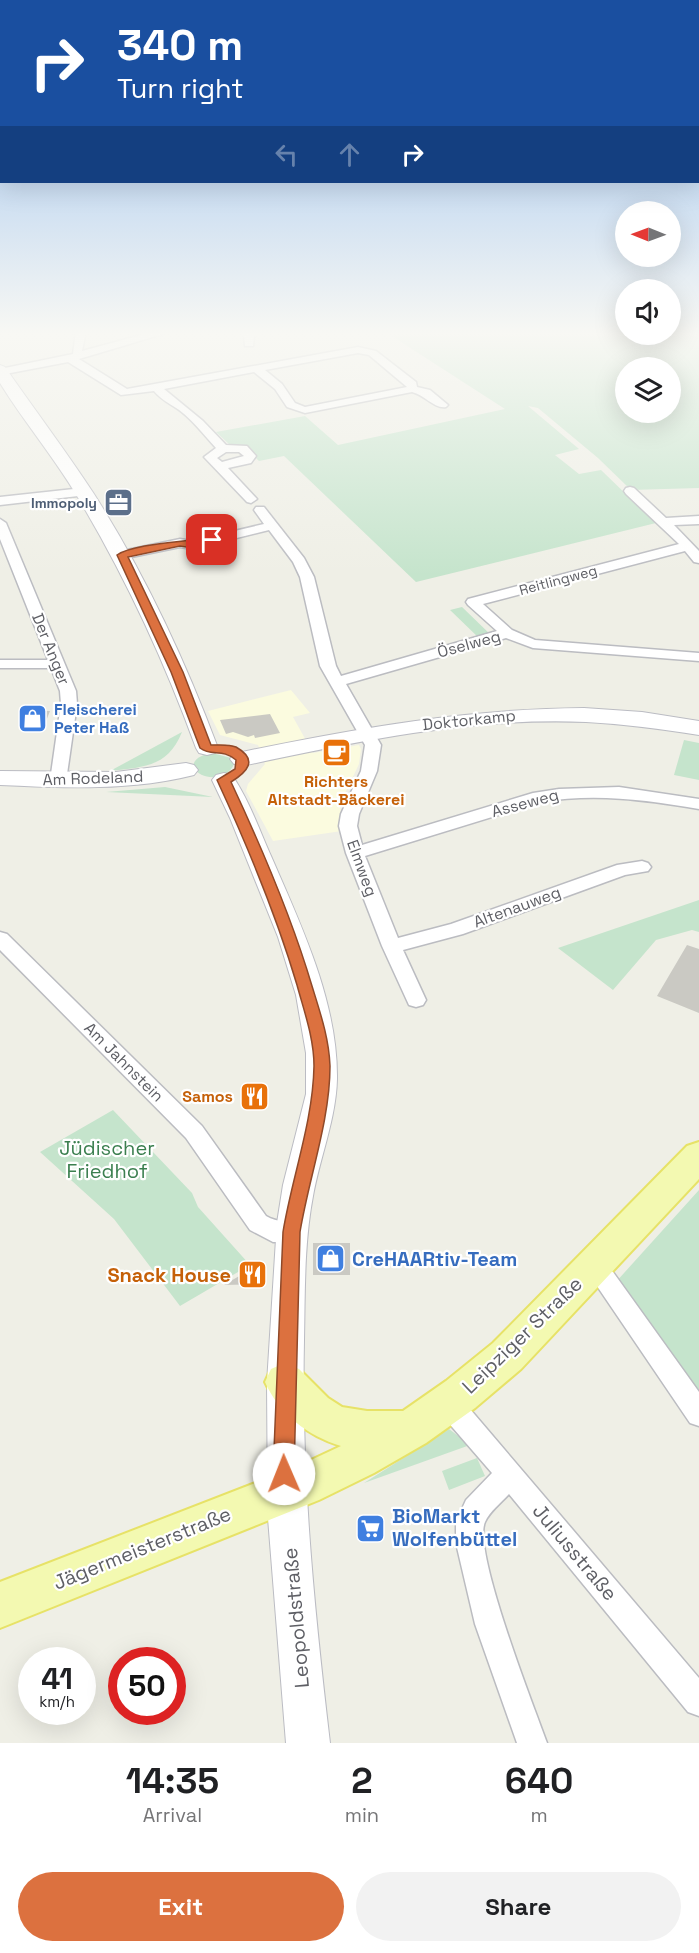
<!DOCTYPE html>
<html lang="en">
<head>
<meta charset="utf-8">
<style>
  body { margin:0; font-family:"Space Grotesk",sans-serif; background:#f2f2f2; color:#202124; height:100vh; display:flex; flex-direction:column; font-size:22px; white-space:nowrap }
  * { box-sizing:border-box; margin:0 }
  p { font-size:20px; color:#757577 }
  .icon { flex:none; width:33px; height:33px; fill:none; stroke:currentColor; stroke-width:2; stroke-linecap:round; stroke-linejoin:round }
  .map { position:relative; height:1743px; overflow:hidden }
  .panel { display:flex; flex-direction:column; background:#fff; flex:1 }
  .panel>* { flex:none }
  .hud { position:absolute; left:0px; top:0px; width:699px; height:183px; box-shadow:0 6px 24px #0002; background:#1a4fa0; color:#fff; overflow:hidden }
  .needle { width:39px; rotate:271deg }
  .fabs { position:absolute; left:615px; top:201px; display:grid; gap:12px }
  .fabs a { display:grid; place-items:center; width:66px; height:66px; border-radius:50%; background:#fff; box-shadow:0 6px 24px #0002; font-size:30px }
  .speed { position:absolute; left:18px; top:1647px; display:flex; gap:12px; font-size:30px; font-weight:700; text-align:center }
  .speed>* { display:grid; place-content:center; width:78px; height:78px; border-radius:50%; background:#fff; box-shadow:0 6px 24px #0002; line-height:1 }
  .speed small { font-size:15px; font-weight:400 }
  .speed .limit { border:9px solid #d22; background:#fff; color:#111 }
  .pin { position:absolute; display:grid; place-items:center; width:51px; height:51px; color:#fff; margin:-26px; border-radius:12px; box-shadow:0 3px 9px #0006 }
  .me { position:absolute; width:66px; margin:-33px; rotate:359deg; stroke-linejoin:round; filter:drop-shadow(0 0 4px #0008) }
  .turn { display:flex; align-items:center; gap:21px; height:126px; padding:0 18px; font-size:27px }
  .turn .icon { width:78px; height:78px; stroke-width:2.5 }
  .turn b { display:block; font-size:42px; line-height:51px }
  .lanes { display:flex; align-items:center; height:57px; padding:0 18px; background:#0003; justify-content:center; gap:30px; direction:ltr }
  .lanes .off { opacity:.35 }
  .eta { display:flex; justify-content:space-evenly; align-items:center; height:102px; text-align:center }
  .eta b { font-size:36px; font-weight:700; line-height:42px }
  .button { display:flex; gap:12px; margin-top:auto; padding:12px 18px }
  .button a { flex:1; height:69px; border-radius:36px; background:#dc713f; color:#fff; font-size:24px; font-weight:700; line-height:69px; text-align:center }
  .button a+a { background:#f2f2f2; color:#202124 }
  .map>svg:first-child { display:block }
  .commercial { fill:#fbfbdf }
  .green { fill:#c5e4cc; fill-rule:evenodd }
  .building { fill:#cac9c3 }
  .lines { fill:none; stroke-linecap:round; stroke-linejoin:round }
  .street-casing { stroke:#bbbcc1; stroke-width:3 }
  .secondary-casing { stroke:#bbbcc3; stroke-width:2 }
  .primary-casing { stroke:#e7e267; stroke-width:4 }
  .street { fill:#fff; fill-rule:evenodd }
  .secondary { fill:#fff; fill-rule:evenodd }
  .primary { fill:#f3f9b1; fill-rule:evenodd }
  .route { fill:#dc713f; stroke:#8f4929; stroke-width:1.5 }
  .labels { text-anchor:middle; dominant-baseline:central; stroke-width:4.5; stroke-linejoin:round; paint-order:stroke }
  .far-service-label { font-size:14px; font-weight:bold; fill:#4e5e75; stroke:#fff; text-anchor:end }
  .far-street-label { font-size:14px; fill:#5e5f65; stroke:#fff }
  .street-label { font-size:16px; fill:#5e5f65; stroke:#fff }
  .shop-label { font-size:16px; font-weight:bold; fill:#366cbe; stroke:#fff; text-anchor:start }
  .food-label { font-size:16px; font-weight:bold; fill:#c56008; stroke:#fff }
  .near-park-label { font-size:20px; fill:#3b7f4f; stroke:#fff }
  .near-shop-label { font-size:20px; font-weight:bold; fill:#366cbe; stroke:#fff; text-anchor:start }
  .near-food-label { font-size:20px; font-weight:bold; fill:#c56008; stroke:#fff; text-anchor:end }
  .near-street-label { font-size:20px; fill:#5e5f65; stroke:#fff }
</style>
</head>
<body>
<div class="map">
<svg width="699" height="1743" viewBox="0 0 699 1743">
  <rect width="100%" height="100%" fill="#efefe6"/>
  <path class="commercial" d="M291,690L310,713L293,717L313,753L359,745L361,749L359,764L340,804L342,831L273,841L246,791L248,784L265,764L258,745L220,735L208,711Z"/>
  <path class="green" d="M389,331H625L626,334H670L671,331H699V488L631,490L598,458L538,408L528,406L579,449L555,455L579,474L601,470L656,523L416,582L284,456L259,461L243,445H230L216,432L305,416L338,445L505,409L398,340ZM626,368H670V412H626Z
    M462,607L492,636L480,639L450,610Z
    M182,732C168,767 144,767 110,771Z
    M684,740L699,743V780L674,775Z
    M212,753L231,758L234,764C228,780 202,782 193,767C194,757 203,755 212,753Z
    M165,787L213,797L106,792Z
    M699,900V932L692,930L656,940L613,990L558,948Z
    M113,1110L192,1193L198,1207L250,1265L180,1306L114,1219L40,1152Z
    M699,1190V1402L615,1283Z
    M449,1429L470,1445L364,1483Z
    M477,1458L485,1476L449,1490L442,1471Z"/>
  <path class="building" d="M31,710L50,711L44,726H24Z
    M270,714L280,733L255,738L254,735L248,737L233,732L226,734L220,720Z
    M687,945L699,949V1013L657,996Z
    M313,1243H350V1275H313Z
    M256,1266L264,1274V1284L224,1285Z"/>
  <g class="lines">
    <defs>
      <path id="street" d="M76,331H86L82,351L156,331H173L79,359L127,389L358,347L376,351L416,382L417,387L430,390L448,405L446,407C434,409 425,395 412,392L305,413L287,407L275,389L254,372L164,389L203,421L226,445L247,446L256,456L251,463L228,468L257,499L251,503L247,502L204,457L216,448C203,434 190,416 173,406C165,401 160,398 154,391L121,395L68,362L0,375V369L73,354ZM358,353L369,355L407,387L305,407L295,403L282,384L265,370ZM226,452H239L244,456L222,462L217,458Z
        M240,331H250L254,336L253,346H245L244,336Z
        M630,487L634,488L666,518L699,516V524L674,525L699,551V563L694,562L685,551L483,604L512,630L535,640L699,653V661L533,648L506,638L346,684L381,745L377,771L359,814L357,826L362,845L533,793L559,789L619,787L699,799V809C646,800 595,793 541,802L365,856L398,938L451,924L617,865L642,861L648,863L651,867L648,871L625,875L463,934L403,950L426,1000L423,1005L416,1007L409,1005L382,946L346,853L339,826L341,814L361,771L365,745L320,666L300,577L293,562L269,530L192,549L180,547L122,559L115,555L122,551L180,539L192,541L264,524L254,510L256,507H264L304,558L314,577L336,666L341,676L497,631L468,605L466,602L468,599L679,544L626,494L624,491L626,488Z
        M83,488L87,489L89,492L87,495L0,505V497Z
        M0,519L6,523L76,691L77,704L66,781L58,786L50,781L61,704L60,691L51,668H0V660H48L0,539Z
        M0,932L7,934L202,1126L266,1216C278,1223 288,1221 300,1225L304,1232L300,1239L292,1242H273L250,1230L186,1138L0,950Z
        M590,1259L613,1272L699,1392V1426L690,1423L597,1286L582,1276L578,1269L582,1262Z
        M449,1392L458,1395L699,1678V1716L688,1712L509,1494C502,1502 489,1512 485,1522C472,1550 534,1707 547,1743H517L475,1624L456,1543V1522L466,1500L492,1473L440,1413L436,1404L440,1395Z"/>
      <path id="secondary" d="M0,365L5,367C34,409 66,451 94,494C145,574 185,660 218,748L215,753L207,755L199,753L196,748C164,660 125,576 77,496C54,457 24,422 0,383Z
        M584,708L642,712L699,721V735C661,729 624,724 586,722C470,717 354,742 242,766L234,764L230,759L234,754L242,752C357,728 466,709 584,708Z
        M186,763L194,765L198,770L194,775C131,791 65,788 0,785V771L116,772Z
        M224,773L232,775C249,800 259,829 271,856C301,925 338,1002 337,1079C336,1119 320,1157 313,1196C304,1243 305,1293 304,1340C301,1477 314,1607 330,1743H286L268,1518L267,1383L277,1223L283,1185L306,1094V1053L296,995L278,937L230,818L212,780L216,775Z"/>
      <path id="primary" d="M699,1142V1179L521,1369L475,1408L426,1443L374,1473L319,1500L0,1628V1582L294,1468L341,1446C308,1436 279,1414 265,1382L271,1369L285,1363L299,1369L328,1398L342,1407L367,1411H403L446,1381L493,1343L687,1146Z"/>
    </defs>
    <use href="#street" class="street-casing"/>
    <use href="#secondary" class="secondary-casing"/>
    <use href="#primary" class="primary-casing"/>
    <use href="#street" class="street"/>
    <use href="#secondary" class="secondary"/>
    <use href="#primary" class="primary"/>
  </g>
  <linearGradient id="sky" x2="0" y2="1"><stop stop-color="#90bbee"/><stop offset="0.58" stop-color="#f8f8f4"/><stop offset="1" stop-color="#f8f8f4" stop-opacity="0"/></linearGradient>
  <rect width="699" height="575" fill="url(#sky)"/>
  <path class="route" d="M212,537L215,538V542L192,548L180,546L128,557L183,672L211,745C219,745 229,744 236,747C259,760 247,772 231,782C262,848 291,915 312,986C320,1012 329,1038 330,1066C330,1121 309,1177 300,1232L294,1474L291,1481L284,1484L276,1481L273,1474L283,1232C292,1177 313,1122 314,1066C314,1038 304,1011 297,985C276,914 248,847 217,780L235,769L236,760C222,748 212,757 200,748L171,672L117,555C135,543 189,542 212,537Z"/>
  <defs>
    <symbol id="office-square" viewBox="-11 -11 22 22"><rect x="-9" y="-9" width="18" height="18" rx="4" fill="#5c6f8a" stroke="#fff"/><path d="M-6-3h4V-5.5h4V-3h4V5H-6ZM-1-4.5V-3h2v-1.5ZM-6 0V1H6V0Z" fill="#fff"/></symbol>
    <symbol id="shop-square" viewBox="-11 -11 22 22"><rect x="-9" y="-9" width="18" height="18" rx="4" fill="#3f7fe0" stroke="#fff"/><path d="M-5-2.5h2.3a2.7 3.5 0 0 1 5.4 0H5L5.5 6h-11ZM-1.5-2.5h3a1.5 2.3 0 0 0-3 0Z" fill="#fff"/></symbol>
    <symbol id="cafe-square" viewBox="-11 -11 22 22"><rect x="-9" y="-9" width="18" height="18" rx="4" fill="#e8710a" stroke="#fff"/><path d="M-5.5-4.5H6V0H3Q3 3.5 0 3.5H-2.5Q-5.5 3.5-5.5 0ZM3-3.2v2h1.7v-2ZM-6 4.5H4V6H-6Z" fill="#fff"/></symbol>
    <symbol id="restaurant-square" viewBox="-11 -11 22 22"><rect x="-9" y="-9" width="18" height="18" rx="4" fill="#e8710a" stroke="#fff"/><path d="M-5-6h1v4h1v-4h1v4h1v-4h1v5L-1.5 .5V6h-2V.5L-5-1ZM5-6V6H3V1.5H1.5Q1.5-4 5-6Z" fill="#fff"/></symbol>
    <symbol id="supermarket-square" viewBox="-11 -11 22 22"><rect x="-9" y="-9" width="18" height="18" rx="4" fill="#3f7fe0" stroke="#fff"/><path d="M-6-5.5h2.5l.6 2H6L4.5 2H-2.5L-4.4-4H-6ZM-1.5 3.2a1.3 1.3 0 1 0 .1 0ZM3 3.2a1.3 1.3 0 1 0 .1 0Z" fill="#fff"/></symbol>
  </defs>
  <g fill-rule="evenodd">
    <use href="#office-square" x="102" y="486" width="33" height="33"/>
    <use href="#shop-square" x="16" y="702" width="33" height="33"/>
    <use href="#cafe-square" x="320" y="736" width="33" height="33"/>
    <use href="#restaurant-square" x="238" y="1080" width="33" height="33"/>
    <use href="#shop-square" x="314" y="1242" width="33" height="33"/>
    <use href="#restaurant-square" x="236" y="1258" width="33" height="33"/>
    <use href="#supermarket-square" x="354" y="1512" width="33" height="33"/>
  </g>
  <g class="labels">
    <g class="far-service-label">
      <text x="97" y="503">Immopoly</text>
    </g>
    <g class="far-street-label">
      <text transform="translate(558 580) rotate(-15)">Reitlingweg</text>
    </g>
    <g class="street-label">
      <text transform="translate(469 644) rotate(-15)">Öselweg</text>
      <text transform="translate(51 649) rotate(68)">Der Anger</text>
      <text transform="translate(469 720) rotate(-6)">Doktorkamp</text>
      <text transform="translate(93 778) rotate(-2)">Am Rodeland</text>
      <text transform="translate(525 803) rotate(-15)">Asseweg</text>
      <text transform="translate(362 868) rotate(70)">Elmweg</text>
      <text transform="translate(517 907) rotate(-20)">Altenauweg</text>
      <text transform="translate(124 1062) rotate(45)">Am Jahnstein</text>
    </g>
    <g class="shop-label">
      <text x="54" y="709">Fleischerei<tspan x="54" dy="18">Peter Haß</tspan></text>
    </g>
    <g class="food-label">
      <text x="336" y="781">Richters<tspan x="336" dy="18">Altstadt-Bäckerei</tspan></text>
      <text x="233" y="1096" text-anchor="end">Samos</text>
    </g>
    <g class="near-park-label">
      <text x="107" y="1148">Jüdischer<tspan x="107" dy="23">Friedhof</tspan></text>
    </g>
    <g class="near-shop-label">
      <text x="352" y="1259">CreHAARtiv-Team</text>
      <text x="392" y="1516">BioMarkt<tspan x="392" dy="23">Wolfenbüttel</tspan></text>
    </g>
    <g class="near-food-label">
      <text x="231" y="1275">Snack House</text>
    </g>
    <g class="near-street-label">
      <text transform="translate(522 1335) rotate(-44)">Leipziger Straße</text>
      <text transform="translate(142 1548) rotate(-22)">Jägermeisterstraße</text>
      <text transform="translate(575 1552) rotate(50)">Juliusstraße</text>
      <text transform="translate(296 1618) rotate(-95)">Leopoldstraße</text>
    </g>
  </g>
</svg>
<div class="fabs">
<a><svg class="needle" viewBox="-14 -14 28 28"><path d="M0-13l5 13h-10z" fill="#e53935"/><path d="M0 13l5-13h-10z" fill="#757577"/></svg></a>
<a><svg class="icon" aria-label="sound" viewBox="0 0 24 24"><path d="M4 9h4l5-4v14l-5-4H4zM17 9q2 3 0 6"/></svg></a>
<a><svg class="icon" aria-label="layers" viewBox="0 0 24 24"><path d="M12 4l9 5-9 5-9-5zM3 14l9 5 9-5"/></svg></a>
</div>
<div class="speed"><div>41<small>km/h</small></div><div class="limit">50</div></div>
<div class="pin" style="left:212px;top:540px;background:#d93025"><svg class="icon" aria-label="arrive" viewBox="0 0 24 24"><path d="M6 21V4h12l-3 4 3 4H6"/></svg></div>
<svg class="me" style="left:284px;top:1474px" viewBox="-20 -20 40 40"><circle r="19" fill="#fff"/><path d="M0-13L10 11 0 6-10 11z" fill="#dc713f"/></svg>
<div class="hud">
<div class="turn"><svg class="icon" aria-label="right" viewBox="0 0 24 24"><path d="M7 20v-9h11M14 6l5 5-5 5"/></svg><div><b>340 m</b>Turn right</div></div>
<div class="lanes"><svg class="icon off" aria-label="left" viewBox="0 0 24 24"><path d="M17 20v-9H6M10 6l-5 5 5 5"/></svg><svg class="icon off" aria-label="ahead" viewBox="0 0 24 24"><path d="M12 20V5M6 11l6-6 6 6"/></svg><svg class="icon" aria-label="right" viewBox="0 0 24 24"><path d="M7 20v-9h11M14 6l5 5-5 5"/></svg></div>
</div>
</div>
<section class="panel">
<div class="eta">
<div><b>14:35</b><p>Arrival</p></div>
<div><b>2</b><p>min</p></div>
<div><b>640</b><p>m</p></div>
</div>
<div class="button"><a>Exit</a><a>Share</a></div>
</section>
</body>
</html>
